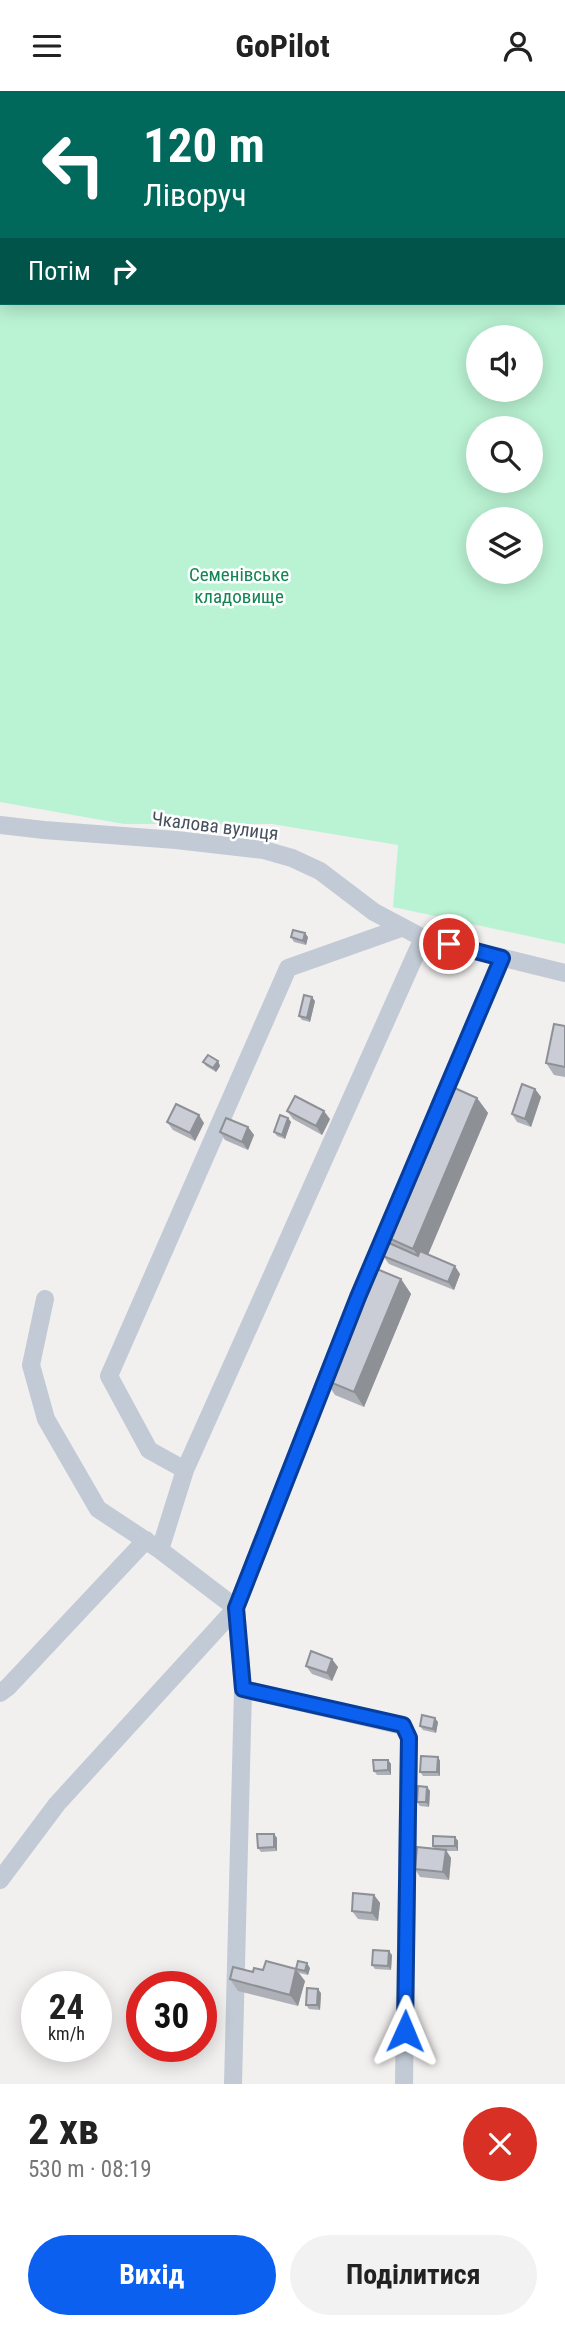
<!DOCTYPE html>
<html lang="uk">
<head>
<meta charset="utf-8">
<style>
  body { margin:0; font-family:"Roboto Condensed",sans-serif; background:#f2f2f2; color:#222; height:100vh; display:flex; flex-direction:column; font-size:26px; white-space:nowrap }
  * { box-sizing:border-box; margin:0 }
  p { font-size:23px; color:#767676 }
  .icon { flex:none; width:38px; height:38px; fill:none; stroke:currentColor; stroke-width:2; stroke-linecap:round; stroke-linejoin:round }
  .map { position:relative; height:1993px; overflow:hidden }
  .sheet { display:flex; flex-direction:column; background:#fff; flex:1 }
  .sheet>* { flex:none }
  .guide { position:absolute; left:0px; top:0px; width:565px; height:214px; box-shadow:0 4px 18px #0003; background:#00695c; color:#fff; overflow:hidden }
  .buttons { position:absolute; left:466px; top:234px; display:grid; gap:14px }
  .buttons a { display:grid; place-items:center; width:77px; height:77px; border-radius:50%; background:#fff; box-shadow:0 4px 18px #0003; font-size:35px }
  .speed { position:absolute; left:21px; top:1880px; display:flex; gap:14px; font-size:35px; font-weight:700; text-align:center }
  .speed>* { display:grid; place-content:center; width:91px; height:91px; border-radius:50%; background:#fff; box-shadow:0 4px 18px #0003; line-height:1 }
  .speed small { font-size:18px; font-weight:400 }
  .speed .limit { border:10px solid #d22; background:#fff; color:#111 }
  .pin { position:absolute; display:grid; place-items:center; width:60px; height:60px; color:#fff; margin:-30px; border:4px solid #fff; border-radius:50%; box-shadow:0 2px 7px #0007 }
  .me { position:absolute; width:77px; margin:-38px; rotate:1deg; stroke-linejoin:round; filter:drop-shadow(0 0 5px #0008) }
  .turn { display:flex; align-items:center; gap:24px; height:147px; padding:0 28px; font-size:32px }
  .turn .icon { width:91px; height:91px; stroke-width:2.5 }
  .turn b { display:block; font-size:49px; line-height:60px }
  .then { display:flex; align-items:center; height:66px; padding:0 28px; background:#0003; gap:14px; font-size:26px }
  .round { display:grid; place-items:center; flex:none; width:74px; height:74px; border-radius:37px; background:#f2f2f2 }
  .headline { display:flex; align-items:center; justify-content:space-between; height:119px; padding:0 28px }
  h1 { font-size:42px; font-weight:700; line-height:52px }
  .button { display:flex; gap:14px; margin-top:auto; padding:14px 28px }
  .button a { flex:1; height:80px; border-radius:42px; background:#0b60f0; color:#fff; font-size:28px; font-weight:700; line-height:80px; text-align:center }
  .button a+a { background:#f2f2f2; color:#222 }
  header { display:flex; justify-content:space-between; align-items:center; height:91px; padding:0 28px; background:#fff; font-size:32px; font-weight:700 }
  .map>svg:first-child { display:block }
  .green { fill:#baf3d3; fill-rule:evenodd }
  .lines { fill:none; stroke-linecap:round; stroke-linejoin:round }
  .minor { stroke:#c1cad5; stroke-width:18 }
  .wall { fill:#aeb0b7 }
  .shaded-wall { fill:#8d9095 }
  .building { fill:#cacdd5; stroke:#8d9095; stroke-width:2 }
  .route-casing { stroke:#073e9c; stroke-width:18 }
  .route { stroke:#0b60f0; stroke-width:12 }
  .labels { text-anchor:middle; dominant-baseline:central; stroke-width:5; stroke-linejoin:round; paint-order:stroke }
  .park-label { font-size:19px; fill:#108652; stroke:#fff }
  .street-label { font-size:19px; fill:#45515e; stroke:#fff }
</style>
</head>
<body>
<header><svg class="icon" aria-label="menu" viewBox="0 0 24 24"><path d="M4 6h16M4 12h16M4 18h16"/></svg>GoPilot<svg class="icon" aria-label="person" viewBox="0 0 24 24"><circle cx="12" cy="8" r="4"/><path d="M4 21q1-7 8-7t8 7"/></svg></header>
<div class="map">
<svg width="565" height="1993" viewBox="0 0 565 1993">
  <rect width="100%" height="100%" fill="#f2efef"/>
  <path class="green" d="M0,0L5,2H2V212H564V2H165L172,0H565V853L393,816L398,754L272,733H124L0,711ZM478,247H530V299H478ZM478,338H530V390H478ZM478,429H530V481H478Z"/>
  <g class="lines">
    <path class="minor" d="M0,734L44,739L176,749L264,759L292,767L320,780L374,821L423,847L565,882
      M439,1015L502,867
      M185,1379L149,1359L109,1285L288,877L401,837
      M160,1459L185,1379L423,847
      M243,1598L403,1635L409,1647L404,1993
      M0,1602L8,1596L146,1449
      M0,1789L57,1713L236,1517L160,1459L98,1418L46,1328L31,1274L45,1208
      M233,1993L243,1598L236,1517L358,1206L393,1124"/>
  </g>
  <path class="wall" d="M291,846H308L306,854L294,851Z
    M315,910L310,931L302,929L299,925Z
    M565,935V986L554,984L546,972Z
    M218,970L220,975L216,981L206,975L203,971Z
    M535,998L541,1006L531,1036L517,1031L512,1023Z
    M477,1007L488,1022L428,1164L460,1183L454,1199L389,1173L383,1165L389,1152L384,1145Z
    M287,1020L330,1028L322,1044L293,1028Z
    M288,1027L291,1031L285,1048L277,1045L274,1041Z
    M167,1031L204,1032L195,1050L173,1039Z
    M248,1036L254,1044L248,1059L225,1049L220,1041Z
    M401,1188L411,1203L364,1316L335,1304L325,1289Z
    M306,1575L338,1576L332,1590L312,1583Z
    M438,1631L436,1642L423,1639L420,1635Z
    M438,1666L440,1670V1685H423L420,1681Z
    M388,1669L391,1673V1684H377L374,1680Z
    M427,1696L430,1700L429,1716L420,1715L417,1711Z
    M274,1743L277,1747V1760L261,1761L258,1757Z
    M455,1746L458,1750V1760H446L451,1767L449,1789L420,1786L415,1778L434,1757L433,1755Z
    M374,1804L380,1812L378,1830L358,1828L352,1820Z
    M392,1864L391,1879L375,1878L372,1874Z
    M310,1877L308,1884L299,1882L296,1878Z
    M253,1881L305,1890L298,1915L238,1900L230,1888Z
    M321,1902L320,1919L309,1918L306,1914Z"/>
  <path class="shaded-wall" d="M305,842L308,846L306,854L303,850Z
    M312,906L315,910L310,931L307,927Z
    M218,970L220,975L216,981L213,977Z
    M535,998L541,1006L531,1036L525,1028Z
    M477,1007L488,1022L424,1173L413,1158Z
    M324,1020L330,1028L322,1044L316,1035Z
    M199,1024L204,1032L195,1050L190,1042Z
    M288,1027L291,1031L285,1048L282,1044Z
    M248,1036L254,1044L248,1059L242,1051Z
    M455,1175L460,1183L454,1199L448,1191Z
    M401,1188L411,1203L364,1316L354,1301Z
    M332,1568L338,1576L332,1590L327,1582Z
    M435,1627L438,1631L436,1642L433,1638Z
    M438,1666L440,1670V1685L437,1681Z
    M388,1669L391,1673V1684L388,1679Z
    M427,1696L430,1700L429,1716L426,1711Z
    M274,1743L277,1747V1760L274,1756Z
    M455,1746L458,1750V1760L455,1755Z
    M446,1759L451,1767L449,1789L443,1781Z
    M374,1804L380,1812L378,1830L372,1822Z
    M389,1860L392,1864L391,1879L388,1875Z
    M307,1872L310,1877L308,1884L305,1880Z
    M296,1878L305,1890L298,1915L290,1904Z
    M318,1898L321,1902L320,1919L317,1914Z"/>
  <path class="building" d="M293,839L305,842L303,850L291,846Z
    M304,904L312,906L307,927L299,925Z
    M554,933L565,935V976L546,972Z
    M208,964L218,970L213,977L203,971Z
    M522,993L535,998L525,1028L512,1023Z
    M448,994L477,1007L413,1158L384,1145Z
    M295,1005L324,1020L316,1035L287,1020Z
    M176,1013L199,1024L190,1042L167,1031Z
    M280,1024L288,1027L282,1044L274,1041Z
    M226,1027L248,1036L242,1051L220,1041Z
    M389,1152L418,1165L420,1160L455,1175L448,1191L383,1165Z
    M372,1176L401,1188L354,1301L325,1289Z
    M311,1560L332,1568L327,1582L306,1575Z
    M422,1624L435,1627L433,1638L420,1635Z
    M421,1665L438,1666L437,1681H420Z
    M373,1669H388V1679L374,1680Z
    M418,1695L427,1696L426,1711H417Z
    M257,1743H274V1756L258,1757Z
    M433,1745L455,1746V1755H433Z
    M417,1756L446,1759L443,1781L415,1778Z
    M353,1802L374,1804L372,1822L352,1820Z
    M373,1859L389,1860L388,1875L372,1874Z
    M266,1870L296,1878L290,1904L230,1888L233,1876L253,1881L254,1877L263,1879Z
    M298,1870L307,1872L305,1880L296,1878Z
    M307,1897L318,1898L317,1914H306Z"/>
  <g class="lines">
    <defs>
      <path id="route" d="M405,1940L409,1647L403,1634L243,1598L236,1517L358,1206L502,867L449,853"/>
    </defs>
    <use href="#route" class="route-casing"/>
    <use href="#route" class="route"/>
  </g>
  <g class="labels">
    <g class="park-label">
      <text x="239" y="483">Семенівське<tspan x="239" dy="22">кладовище</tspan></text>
    </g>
    <g class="street-label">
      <text transform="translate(215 735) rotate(7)">Чкалова вулиця</text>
    </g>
  </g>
</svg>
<div class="buttons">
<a><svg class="icon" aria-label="sound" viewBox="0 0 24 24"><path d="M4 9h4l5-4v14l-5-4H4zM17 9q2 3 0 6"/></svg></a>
<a><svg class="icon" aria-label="search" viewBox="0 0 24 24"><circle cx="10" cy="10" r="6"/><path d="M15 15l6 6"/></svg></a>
<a><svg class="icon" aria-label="layers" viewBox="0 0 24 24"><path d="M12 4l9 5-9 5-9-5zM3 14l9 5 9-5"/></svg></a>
</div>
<div class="speed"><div>24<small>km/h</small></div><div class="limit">30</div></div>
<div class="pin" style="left:449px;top:853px;background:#d93025"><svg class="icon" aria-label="arrive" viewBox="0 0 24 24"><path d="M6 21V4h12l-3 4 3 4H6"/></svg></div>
<svg class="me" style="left:405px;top:1940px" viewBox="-20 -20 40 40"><path d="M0-17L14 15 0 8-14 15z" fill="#0b60f0" stroke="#fff" stroke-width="4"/></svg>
<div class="guide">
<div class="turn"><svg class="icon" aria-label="left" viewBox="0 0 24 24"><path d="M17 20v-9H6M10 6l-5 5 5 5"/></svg><div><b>120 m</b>Ліворуч</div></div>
<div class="then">Потім<svg class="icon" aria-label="right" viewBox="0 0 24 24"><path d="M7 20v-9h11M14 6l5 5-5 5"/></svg></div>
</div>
</div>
<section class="sheet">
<div class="headline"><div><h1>2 хв</h1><p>530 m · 08:19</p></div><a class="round" style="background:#d93025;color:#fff"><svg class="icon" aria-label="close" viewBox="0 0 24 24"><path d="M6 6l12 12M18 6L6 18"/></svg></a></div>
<div class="button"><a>Вихід</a><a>Поділитися</a></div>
</section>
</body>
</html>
